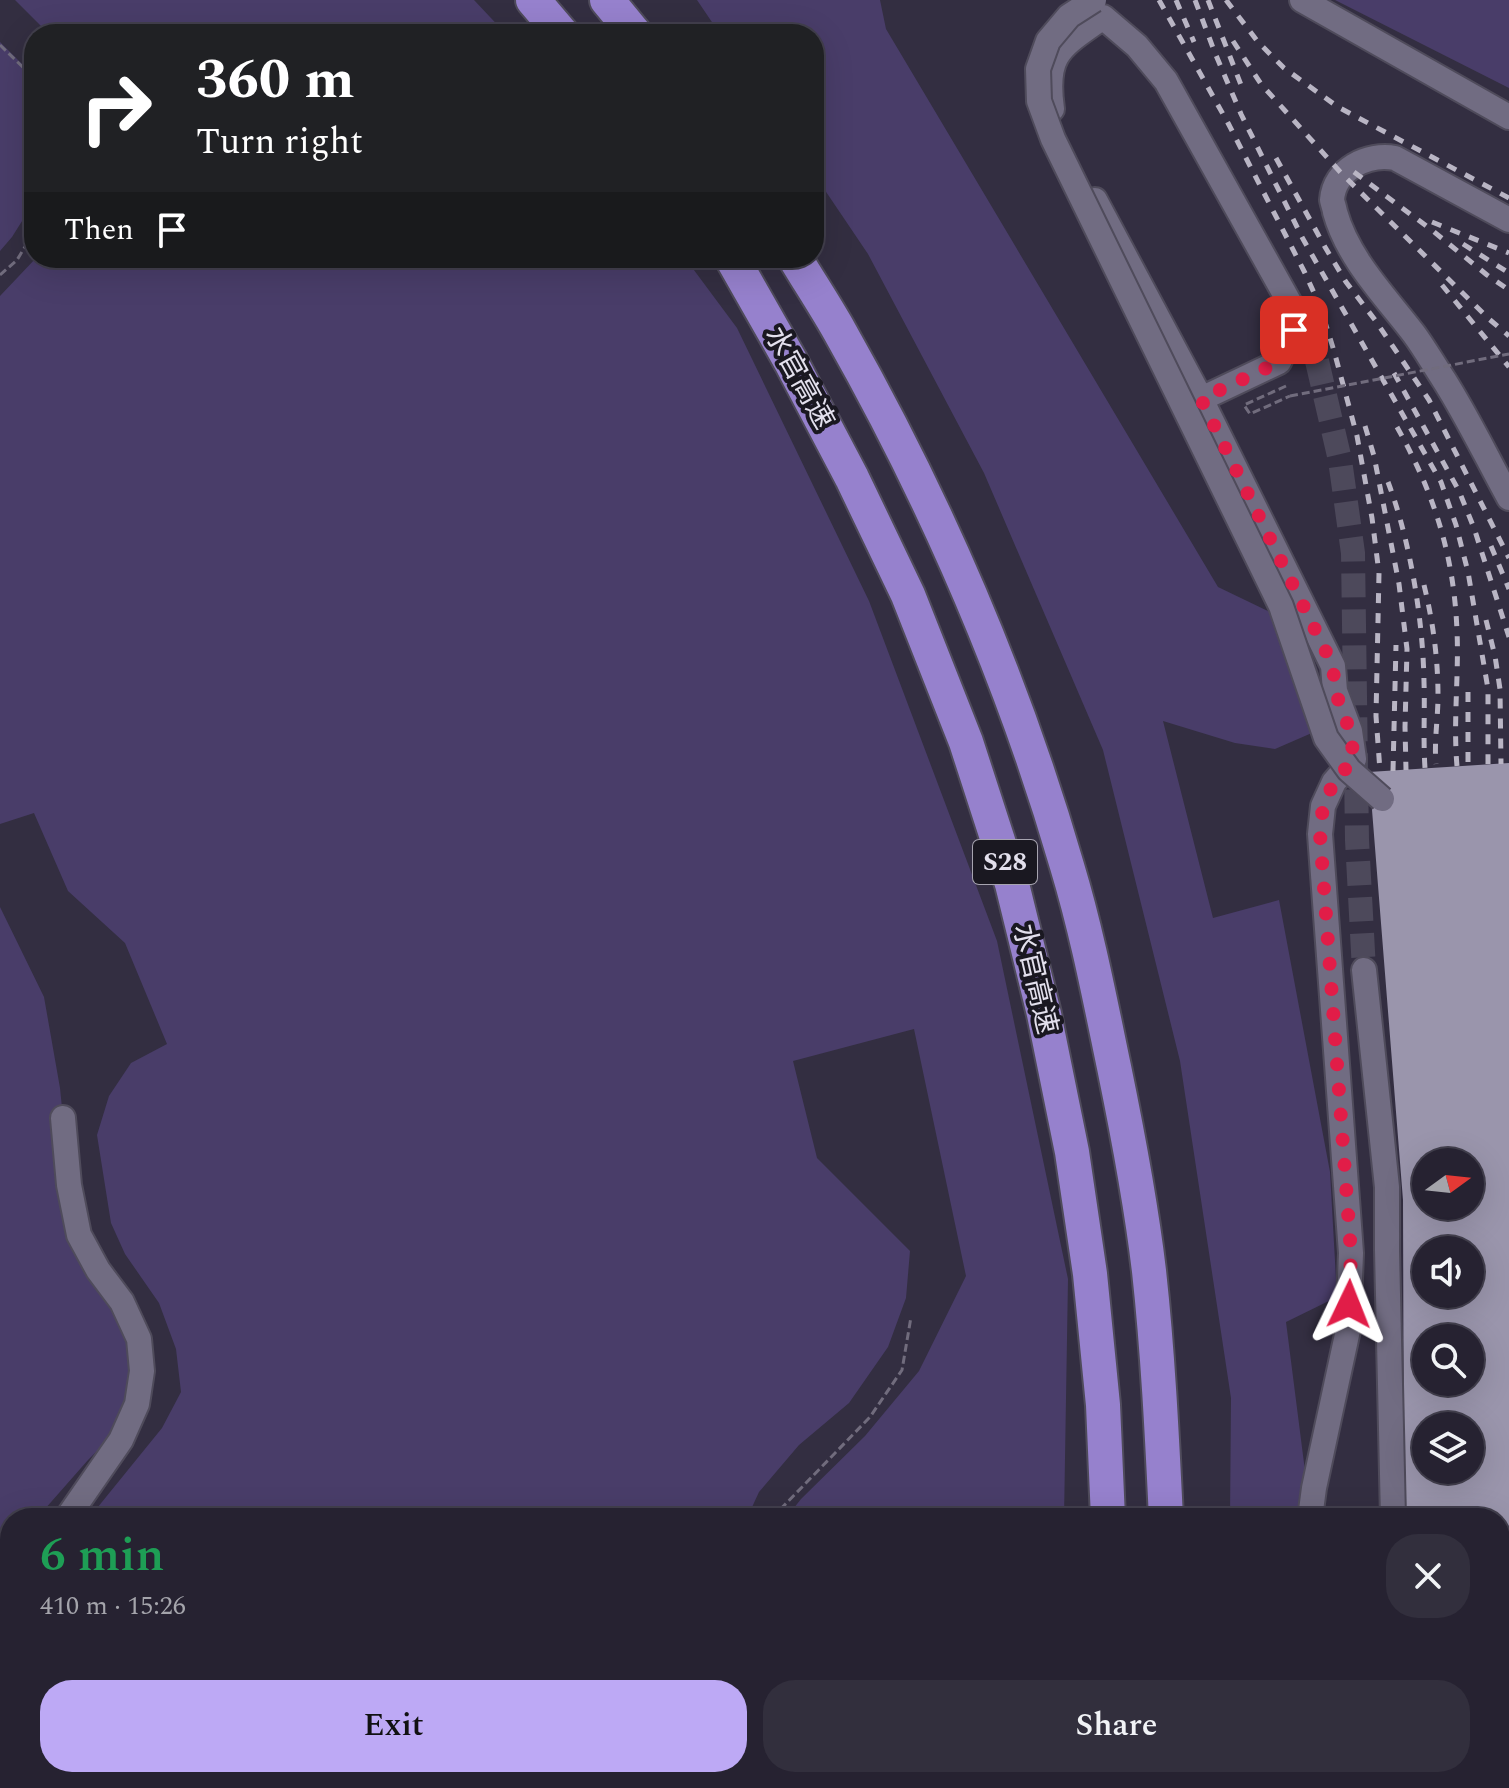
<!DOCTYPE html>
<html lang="en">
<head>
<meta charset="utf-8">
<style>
  body { margin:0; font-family:Spectral,"Noto Sans SC",serif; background:#322f3d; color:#f1f3f6; height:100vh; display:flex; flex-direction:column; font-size:30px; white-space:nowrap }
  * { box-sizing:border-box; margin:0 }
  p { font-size:26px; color:#a4a4ab }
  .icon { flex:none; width:44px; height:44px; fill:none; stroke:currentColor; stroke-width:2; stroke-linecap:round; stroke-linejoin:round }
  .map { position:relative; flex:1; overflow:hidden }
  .side { position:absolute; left:0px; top:1508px; width:1510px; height:280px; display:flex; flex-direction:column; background:#262231; border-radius:32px 32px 0 0; box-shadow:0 8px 32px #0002,0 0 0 2px #423f4d }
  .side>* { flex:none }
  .hud { position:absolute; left:24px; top:24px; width:800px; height:244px; border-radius:32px; box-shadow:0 8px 32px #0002,0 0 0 2px #423f4d; background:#202124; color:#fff; overflow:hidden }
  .needle { width:52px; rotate:75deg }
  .buttons { position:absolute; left:1412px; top:1148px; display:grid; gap:16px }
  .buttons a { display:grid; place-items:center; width:72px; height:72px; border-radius:50%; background:#262231; box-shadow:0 8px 32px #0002,0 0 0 2px #423f4d; font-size:40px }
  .pin { position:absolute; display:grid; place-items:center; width:68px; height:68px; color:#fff; margin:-34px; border-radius:16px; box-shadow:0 4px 12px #0006 }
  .me { position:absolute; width:88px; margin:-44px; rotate:2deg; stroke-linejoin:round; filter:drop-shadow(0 0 6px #0008) }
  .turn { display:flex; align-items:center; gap:28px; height:168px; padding:0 40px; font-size:36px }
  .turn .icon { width:104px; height:104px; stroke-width:2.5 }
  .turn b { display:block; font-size:56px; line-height:68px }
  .then { display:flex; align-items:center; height:76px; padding:0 40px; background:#0003; gap:16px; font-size:30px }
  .round { display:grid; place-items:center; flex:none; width:84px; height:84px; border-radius:32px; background:#322f3d }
  .headline { display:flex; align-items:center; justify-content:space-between; height:136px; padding:0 40px }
  h1 { font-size:48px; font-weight:600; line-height:60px; color:#1e9e55 }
  .cta { display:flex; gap:16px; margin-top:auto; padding:16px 40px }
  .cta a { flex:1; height:92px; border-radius:32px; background:#bda9f5; color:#111; font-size:32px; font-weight:600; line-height:92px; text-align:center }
  .cta a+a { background:#322f3d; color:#f1f3f6 }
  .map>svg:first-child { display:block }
  .green { fill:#493d69 }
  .building { fill:#9a95ac; fill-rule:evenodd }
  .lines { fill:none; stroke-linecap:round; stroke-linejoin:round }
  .minor-tunnel { stroke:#4d495b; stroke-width:24; stroke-dasharray:24 12; stroke-linecap:butt }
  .minor-casing { stroke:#4f4b5b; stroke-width:28 }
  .highway-casing { stroke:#4f4b5b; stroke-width:38 }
  .path { stroke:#716c7d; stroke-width:3; stroke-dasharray:8 4; stroke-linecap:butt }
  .minor { stroke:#716c82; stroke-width:24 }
  .highway { stroke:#9681cd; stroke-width:34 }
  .rail { stroke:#b9b5c4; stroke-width:5; stroke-dasharray:10 10; stroke-linecap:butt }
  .minor-bridge-casing { stroke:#4f4b5b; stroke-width:28; stroke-linecap:butt }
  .path-bridge { stroke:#716c7d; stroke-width:3; stroke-dasharray:8 4; stroke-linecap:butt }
  .minor-bridge { stroke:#716c82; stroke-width:24 }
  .route { stroke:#e11d48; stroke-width:14; stroke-dasharray:0 25.2 }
  .labels { text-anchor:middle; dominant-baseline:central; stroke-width:8; stroke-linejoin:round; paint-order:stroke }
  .shield { fill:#1a1821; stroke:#a7a4b0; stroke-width:2 }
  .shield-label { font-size:26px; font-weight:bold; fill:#e3e0ed }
  .street-label { font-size:28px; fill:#e3e0ed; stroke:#1a1821 }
</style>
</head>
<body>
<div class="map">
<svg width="1509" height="1788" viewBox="0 0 1509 1788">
  <rect width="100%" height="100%" fill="#332e41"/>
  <path class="green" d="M15,0H474L506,34H49Z
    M697,0H880L886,29L1218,587L1274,614L1321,729L1275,749L1235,743L1163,721L1213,918L1279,900L1330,1172L1337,1297L1286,1322L1311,1518H1230L1231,1398L1180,1061L1103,750L984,473L868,254L814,174V34H720Z
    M1335,0H1509V88Z
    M0,42L34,76V202L12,237L0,251Z
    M36,258H685L737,328L869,601L997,941L1068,1279L1064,1518H786L801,1499L865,1436L919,1371L966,1276L914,1029L793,1061L817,1158L910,1251L906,1298L888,1347L849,1403L799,1445L759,1492L747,1518H89L162,1428L181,1392L176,1349L159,1303L125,1254L111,1223L97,1135L109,1096L131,1063L167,1044L125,943L68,891L34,813L0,824V296Z
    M0,907L44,997L60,1088L71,1198L137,1327L125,1423L88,1460L37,1518H10V1778H48L51,1788H0Z
    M95,1778H476L473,1788H100Z
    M505,1778H1040L1037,1788H501Z
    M1220,1778H1307L1306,1788H1219Z"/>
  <path class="building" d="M1509,763V1788H1423L1421,1778H1500V1518H1404L1403,1200L1369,772ZM1426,1162H1470V1206H1426ZM1426,1250H1470V1294H1426ZM1426,1338H1470V1382H1426ZM1426,1426H1470V1470H1426Z"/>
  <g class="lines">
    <path class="minor-tunnel" d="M1317,361L1340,460L1353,553L1357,840L1364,970"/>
    <defs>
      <path id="minor" d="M1302,0L1509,117
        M1052,109C1044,53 1061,47 1103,17L1137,46L1166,81L1292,307L1294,330L1279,362L1201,399
        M1095,200L1201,399L1333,666L1335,691L1350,731L1354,759L1334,782L1323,806L1320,834L1351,1253L1348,1330L1314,1488L1310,1518
        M1509,220L1395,158C1368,153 1334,169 1332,200C1332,201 1335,210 1335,212C1348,259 1385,296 1414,334C1425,349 1434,365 1444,380C1468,418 1487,458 1509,498
        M1364,970L1387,1187V1250L1393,1518
        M63,1118L69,1185L79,1235L98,1270L122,1302L139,1339L142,1371L137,1404L121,1440L67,1518
        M69,1778L73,1788
        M1322,1778L1324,1788
        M1414,1778L1416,1788"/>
      <path id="highway" d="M533,0L562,34
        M607,0L635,34
        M732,258L791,362L852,478L908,595L966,742L1012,884L1044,1014L1072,1152L1090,1274L1103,1405L1108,1518
        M795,258C810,283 826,307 840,332C935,500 1013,680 1067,866C1087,932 1100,1000 1114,1067C1128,1135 1141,1203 1149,1271C1158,1353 1162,1436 1166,1518
        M1097,1788L1098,1778
        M1155,1788L1156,1778"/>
    </defs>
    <use href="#minor" class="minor-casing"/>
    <use href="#highway" class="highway-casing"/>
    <path class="path" d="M0,45L34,78
      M0,275L17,260L34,232
      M1286,386L1244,405L1250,414L1290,396
      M772,1518L870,1417L902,1370L911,1317
      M479,1788L482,1778"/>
    <use href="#minor" class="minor"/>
    <use href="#highway" class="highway"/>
    <path class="rail" d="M1159,0L1228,123L1305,273L1320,306L1334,351L1357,436L1372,518L1379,573L1376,716L1380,771
      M1176,0L1194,42
      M1195,0L1215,53L1241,114L1303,239L1441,482L1456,525L1468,572L1488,689V764
      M1208,0L1243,90
      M1226,0L1258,42L1284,68L1338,107L1509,198
      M1233,41L1261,84L1342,174L1489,319L1509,336
      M1276,158L1325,247L1346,282L1375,320L1429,400L1509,558
      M1354,172L1433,231L1487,275L1509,290
      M1432,222L1509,253
      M1463,244L1509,273
      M1442,285L1509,367
      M1394,373L1459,491L1474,528L1509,637
      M1365,426L1374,456L1399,584L1407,649L1405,727L1406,770
      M1397,427C1434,493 1454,555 1457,631C1459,676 1453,721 1457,766
      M1388,482C1410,540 1423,619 1424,682C1425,711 1423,739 1425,768
      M1491,546L1509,589
      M1424,585C1433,622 1438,658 1438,696C1438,718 1434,741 1436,764
      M1486,620L1495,656L1500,689L1501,764
      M1468,692V765
      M1393,771L1396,645"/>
    <defs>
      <path id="minor-bridge" d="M1094,0L1069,16L1048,41L1038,69L1039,101L1053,139L1281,606L1326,738L1349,770L1382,799"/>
    </defs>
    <use href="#minor-bridge" class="minor-bridge-casing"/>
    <path class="path-bridge" d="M1290,396L1509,354"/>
    <use href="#minor-bridge" class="minor-bridge"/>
  </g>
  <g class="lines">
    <path class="route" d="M1294,330L1279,362L1201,399L1333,666L1335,691L1350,731L1354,759L1334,782L1323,806L1320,834L1351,1253L1349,1304"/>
  </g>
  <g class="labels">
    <rect class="shield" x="973" y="840" width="64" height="44" rx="6"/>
    <g class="shield-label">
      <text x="1005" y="862">S28</text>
    </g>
    <g class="street-label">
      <text transform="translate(799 378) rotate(61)">水官高速</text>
      <text transform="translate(1035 979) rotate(77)">水官高速</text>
    </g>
  </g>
</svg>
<div class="buttons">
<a><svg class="needle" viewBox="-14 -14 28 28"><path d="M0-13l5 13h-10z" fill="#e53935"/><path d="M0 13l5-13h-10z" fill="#a4a4ab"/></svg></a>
<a><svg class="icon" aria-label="sound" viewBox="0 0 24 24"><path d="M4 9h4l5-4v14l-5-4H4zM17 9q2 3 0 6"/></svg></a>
<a><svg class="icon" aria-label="search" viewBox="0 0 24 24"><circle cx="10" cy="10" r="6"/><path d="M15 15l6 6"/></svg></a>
<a><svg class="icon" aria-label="layers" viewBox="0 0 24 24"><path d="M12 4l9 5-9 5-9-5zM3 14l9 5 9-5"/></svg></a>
</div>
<div class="pin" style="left:1294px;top:330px;background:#d93025"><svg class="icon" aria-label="arrive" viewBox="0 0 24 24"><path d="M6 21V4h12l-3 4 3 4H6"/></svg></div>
<svg class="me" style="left:1349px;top:1304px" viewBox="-20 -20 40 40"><path d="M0-17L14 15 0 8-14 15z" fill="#e11d48" stroke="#fff" stroke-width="4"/></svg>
<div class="hud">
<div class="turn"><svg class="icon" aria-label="right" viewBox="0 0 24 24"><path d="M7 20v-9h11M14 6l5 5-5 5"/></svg><div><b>360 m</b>Turn right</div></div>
<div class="then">Then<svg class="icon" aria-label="arrive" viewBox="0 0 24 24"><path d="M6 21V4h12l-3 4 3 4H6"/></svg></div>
</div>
<section class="side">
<div class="headline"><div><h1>6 min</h1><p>410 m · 15:26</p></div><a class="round"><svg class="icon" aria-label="close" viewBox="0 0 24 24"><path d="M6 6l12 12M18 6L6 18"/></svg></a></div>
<div class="cta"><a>Exit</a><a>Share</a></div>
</section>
</div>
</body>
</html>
